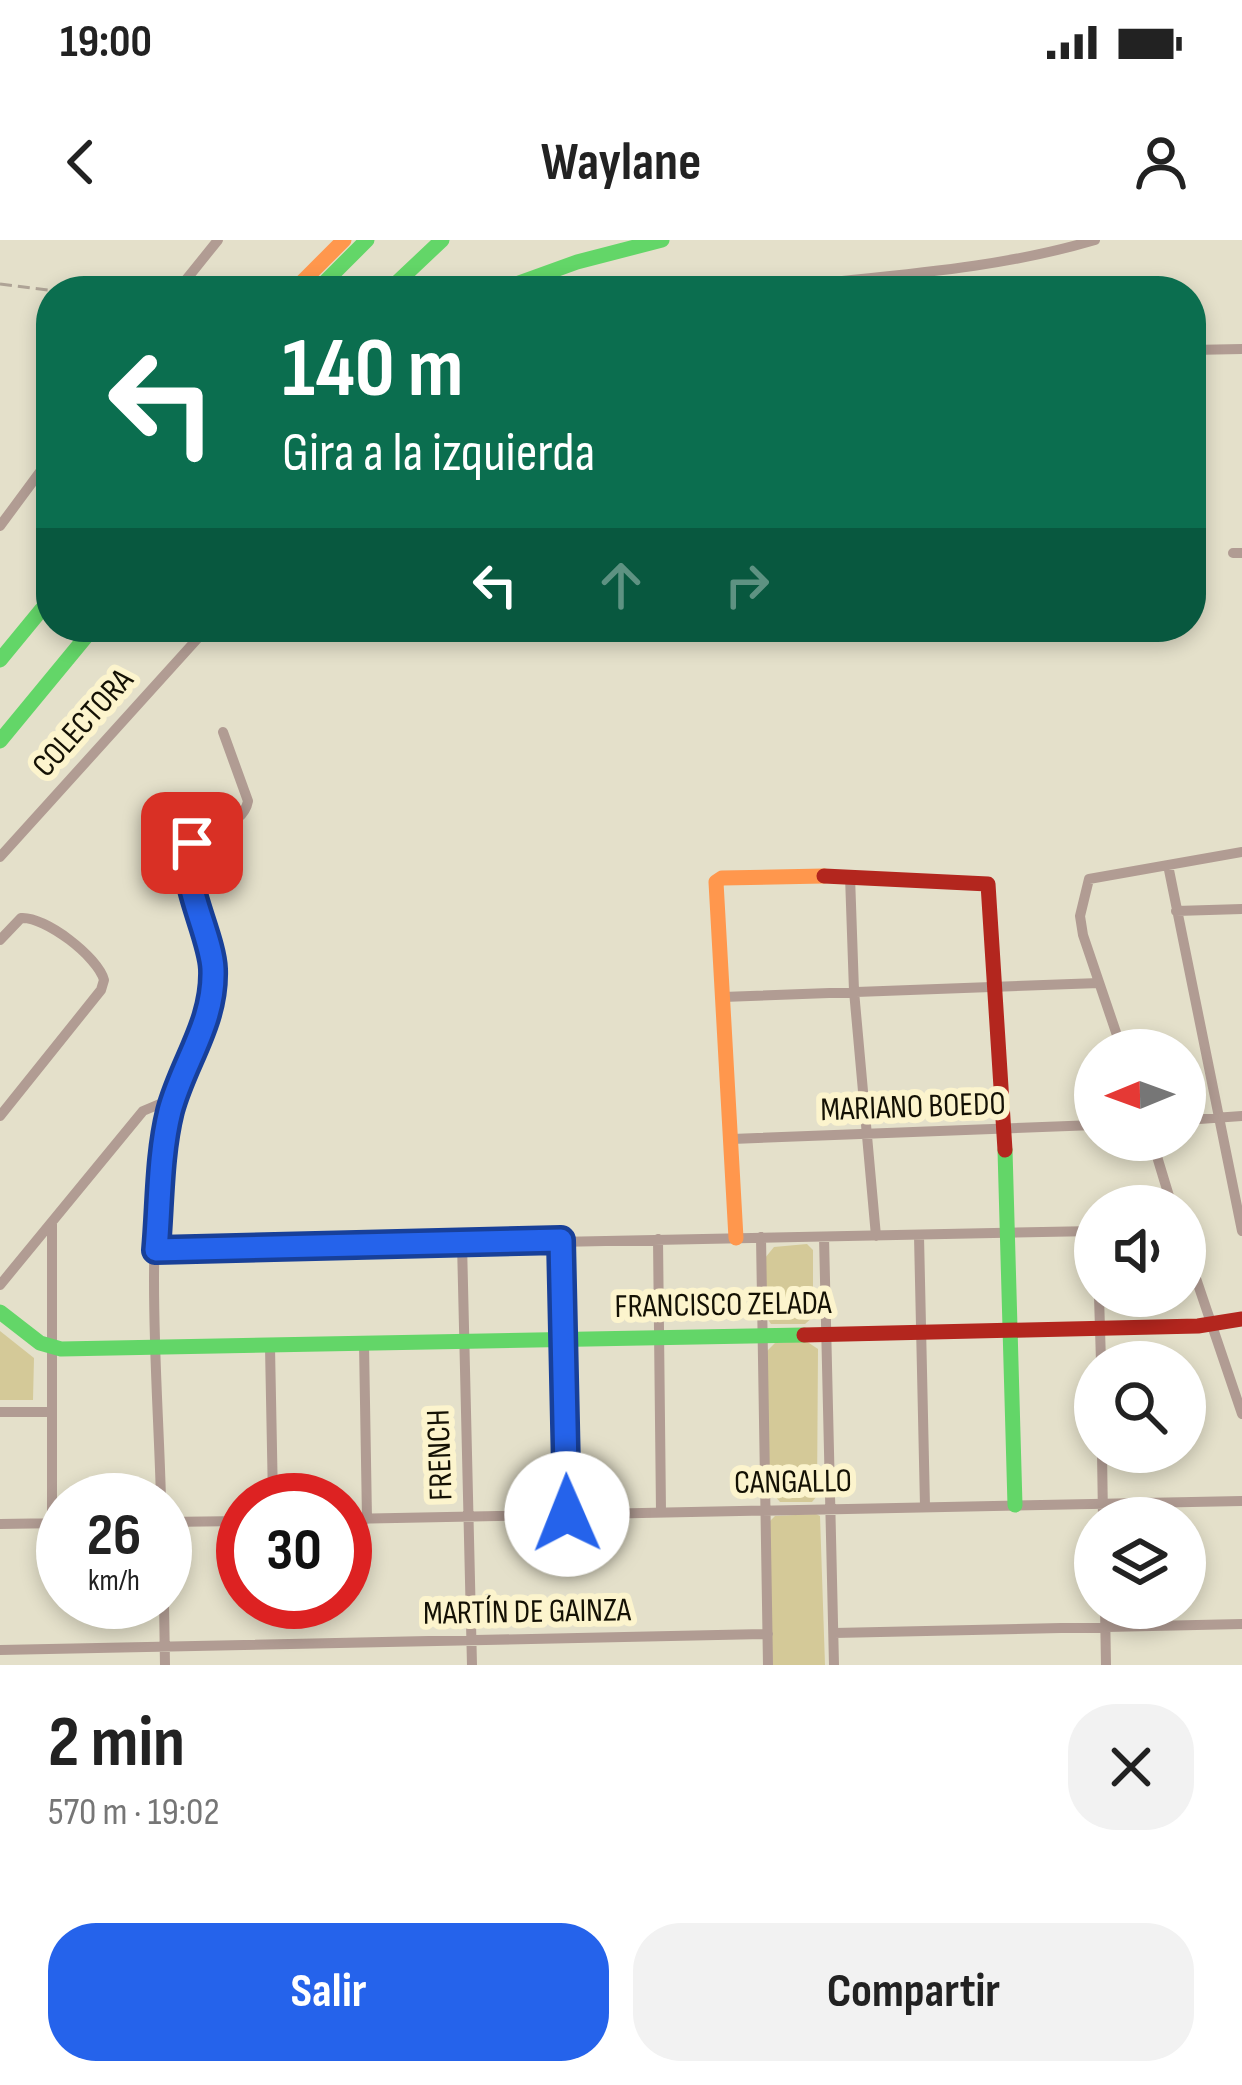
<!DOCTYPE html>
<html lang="es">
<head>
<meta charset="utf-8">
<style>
  body { margin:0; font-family:"Sofia Sans Condensed",sans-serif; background:#f2f2f2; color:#222; height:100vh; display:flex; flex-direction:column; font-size:45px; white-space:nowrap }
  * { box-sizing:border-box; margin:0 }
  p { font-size:39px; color:#767676 }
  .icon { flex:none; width:66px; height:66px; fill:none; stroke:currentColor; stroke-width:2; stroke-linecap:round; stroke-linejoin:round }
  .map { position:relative; height:1425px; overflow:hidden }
  .sheet { display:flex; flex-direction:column; background:#fff; flex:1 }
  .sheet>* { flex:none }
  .hud { position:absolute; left:36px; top:36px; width:1170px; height:366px; border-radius:48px; box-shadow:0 6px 18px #0003; background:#0b6e4f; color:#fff; overflow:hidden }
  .needle { width:78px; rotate:269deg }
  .tools { position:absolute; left:1074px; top:789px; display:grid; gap:24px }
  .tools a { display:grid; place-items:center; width:132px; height:132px; border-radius:50%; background:#fff; box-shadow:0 6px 18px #0003; font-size:60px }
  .speed { position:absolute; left:36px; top:1233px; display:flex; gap:24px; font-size:60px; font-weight:700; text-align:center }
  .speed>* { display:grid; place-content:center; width:156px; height:156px; border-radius:50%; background:#fff; box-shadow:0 6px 18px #0003; line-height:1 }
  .speed small { font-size:30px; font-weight:400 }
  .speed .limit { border:18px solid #d22; background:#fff; color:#111 }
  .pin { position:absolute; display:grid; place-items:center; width:102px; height:102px; color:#fff; margin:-51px; border-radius:24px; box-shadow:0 6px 18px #0006 }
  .me { position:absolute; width:132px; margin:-66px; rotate:359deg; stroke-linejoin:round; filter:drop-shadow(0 0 9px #0008) }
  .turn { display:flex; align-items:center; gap:42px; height:252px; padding:0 48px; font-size:54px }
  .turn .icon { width:156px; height:156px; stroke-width:2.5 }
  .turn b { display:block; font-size:84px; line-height:102px }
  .lanes { display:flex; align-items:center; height:114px; padding:0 48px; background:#0003; justify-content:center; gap:60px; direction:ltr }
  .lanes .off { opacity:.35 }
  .round { display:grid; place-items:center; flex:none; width:126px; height:126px; border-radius:48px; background:#f2f2f2 }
  .summary { display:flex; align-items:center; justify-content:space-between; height:204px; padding:0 48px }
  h1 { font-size:72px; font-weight:700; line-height:90px }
  .action { display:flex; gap:24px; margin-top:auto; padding:24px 48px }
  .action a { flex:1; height:138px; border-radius:48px; background:#2563eb; color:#fff; font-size:48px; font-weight:700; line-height:138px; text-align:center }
  .action a+a { background:#f2f2f2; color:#222 }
  .status { display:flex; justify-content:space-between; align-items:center; height:84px; padding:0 60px; background:#fff; direction:ltr }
  .status svg { height:33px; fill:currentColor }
  header { display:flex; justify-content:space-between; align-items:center; height:156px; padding:0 48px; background:#fff; font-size:54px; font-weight:700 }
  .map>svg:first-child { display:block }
  .green { fill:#d4c998 }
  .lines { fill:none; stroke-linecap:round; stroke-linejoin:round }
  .path { stroke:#aea396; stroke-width:3; stroke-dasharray:12 6; stroke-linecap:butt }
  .street { stroke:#b19c93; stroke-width:10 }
  .fast { stroke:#63d668; stroke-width:15 }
  .slow { stroke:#ff974d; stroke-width:15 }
  .jam { stroke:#b3261e; stroke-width:15 }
  .route-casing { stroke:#184099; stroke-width:30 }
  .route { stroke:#2563eb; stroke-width:21 }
  .labels { text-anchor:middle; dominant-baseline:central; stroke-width:12; stroke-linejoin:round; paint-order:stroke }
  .street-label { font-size:33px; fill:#141104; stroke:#fcf4cd }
</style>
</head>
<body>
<div class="status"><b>19:00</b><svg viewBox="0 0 49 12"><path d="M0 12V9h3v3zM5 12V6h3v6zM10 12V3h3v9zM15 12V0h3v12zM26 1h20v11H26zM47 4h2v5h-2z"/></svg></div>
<header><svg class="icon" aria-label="back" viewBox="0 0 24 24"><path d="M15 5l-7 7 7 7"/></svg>Waylane<svg class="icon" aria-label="person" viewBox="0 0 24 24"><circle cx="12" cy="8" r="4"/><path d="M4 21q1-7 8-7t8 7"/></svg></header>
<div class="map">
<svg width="1242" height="1425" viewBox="0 0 1242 1425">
  <rect width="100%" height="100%" fill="#e4e0ca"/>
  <path class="green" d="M807,1004L813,1010V1077L805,1084H771L767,1078L765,1018L774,1007Z
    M0,1091L34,1118L33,1160H0Z
    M806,1101L818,1109L817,1256L812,1262H780L769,1249L767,1111L775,1103Z
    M816,1274L820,1276L825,1425H772L768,1283L775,1276Z"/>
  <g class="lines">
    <path class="path" d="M0,44L55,51"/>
    <path class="street" d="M177,51L218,0
      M753,51C867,36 984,33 1095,0
      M1191,110L1242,109
      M0,286L51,217
      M1233,313H1242
      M0,617L208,387
      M1168,625L1242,991
      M850,636L854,751L876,996
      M1176,671L1242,669
      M0,700L21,678C45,676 98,717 104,740L101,750L0,876
      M723,757L1099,743
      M1122,810L1083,695L1080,676L1089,639L1242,612
      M1185,880L1242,876
      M732,899L1095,885
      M1152,900L1172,966
      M52,982V1283
      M919,996L925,1266
      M761,997L768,1425
      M824,997L834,1425
      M658,999L661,1272
      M561,1001L567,1274
      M462,1003L472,1425
      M1185,1006L1242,1174
      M156,1010L1095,991
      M0,1045L143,871L174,858
      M1099,1056L1101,1122
      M364,1104L367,1279
      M270,1107L273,1260
      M0,1172H51
      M1102,1212L1103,1278
      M161,1260C158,1137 143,997 169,875C178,833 206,799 212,755C218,703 186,661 187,612C202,589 243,589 248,561L223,492
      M345,1279L1242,1261
      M165,1282L243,1281
      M0,1284L63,1283
      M164,1362L165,1425
      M1105,1368L1106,1425
      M834,1393L1242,1384
      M0,1410L768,1394"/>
    <path class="fast" d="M316,51L367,0
      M388,51L442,0
      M497,51L577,22L662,0
      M0,420L51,358
      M0,501L94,387
      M1005,910L1015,1265
      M0,1072L40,1103L61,1109L804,1095"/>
    <path class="slow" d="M293,51L344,0
      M736,998L716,642L722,638L824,636"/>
    <path class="jam" d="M824,636L988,644L1005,910
      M804,1095L1198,1086L1242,1079"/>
  </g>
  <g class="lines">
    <defs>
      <path id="route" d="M192,603C175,630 212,695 213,729C215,783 183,822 170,871C159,915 160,965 156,1010L561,1000L567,1274"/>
    </defs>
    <use href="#route" class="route-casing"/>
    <use href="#route" class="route"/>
  </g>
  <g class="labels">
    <g class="street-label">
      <text transform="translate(83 483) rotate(-48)">COLECTORA</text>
      <text transform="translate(913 867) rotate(-2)">MARIANO BOEDO</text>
      <text transform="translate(723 1065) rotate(-1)">FRANCISCO ZELADA</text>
      <text transform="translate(440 1215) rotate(-92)">FRENCH</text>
      <text transform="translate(793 1242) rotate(-1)">CANGALLO</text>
      <text transform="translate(527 1372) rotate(-1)">MARTÍN DE GAINZA</text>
    </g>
  </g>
</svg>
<div class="tools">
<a><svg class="needle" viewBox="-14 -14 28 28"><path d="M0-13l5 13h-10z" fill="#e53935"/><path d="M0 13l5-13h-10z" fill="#767676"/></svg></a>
<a><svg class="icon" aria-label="sound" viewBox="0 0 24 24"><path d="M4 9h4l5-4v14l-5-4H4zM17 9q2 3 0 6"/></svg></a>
<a><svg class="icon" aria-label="search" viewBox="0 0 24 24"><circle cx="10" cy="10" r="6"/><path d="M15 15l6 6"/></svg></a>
<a><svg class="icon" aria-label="layers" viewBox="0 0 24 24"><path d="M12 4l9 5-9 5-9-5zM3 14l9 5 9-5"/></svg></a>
</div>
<div class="speed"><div>26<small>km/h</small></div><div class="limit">30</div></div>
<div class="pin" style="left:192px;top:603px;background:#d93025"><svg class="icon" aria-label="arrive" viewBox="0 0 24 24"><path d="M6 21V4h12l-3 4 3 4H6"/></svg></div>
<svg class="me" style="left:567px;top:1274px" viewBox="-20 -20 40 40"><circle r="19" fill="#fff"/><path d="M0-13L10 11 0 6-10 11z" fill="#2563eb"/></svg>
<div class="hud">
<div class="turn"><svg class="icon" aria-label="left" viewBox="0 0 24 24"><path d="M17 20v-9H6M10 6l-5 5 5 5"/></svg><div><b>140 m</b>Gira a la izquierda</div></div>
<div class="lanes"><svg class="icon" aria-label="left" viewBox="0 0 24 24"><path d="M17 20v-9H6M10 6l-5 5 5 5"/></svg><svg class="icon off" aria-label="ahead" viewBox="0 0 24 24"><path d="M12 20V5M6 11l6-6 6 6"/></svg><svg class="icon off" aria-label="right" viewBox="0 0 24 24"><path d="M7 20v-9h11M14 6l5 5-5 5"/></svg></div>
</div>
</div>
<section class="sheet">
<div class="summary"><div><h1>2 min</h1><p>570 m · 19:02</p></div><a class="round"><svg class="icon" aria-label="close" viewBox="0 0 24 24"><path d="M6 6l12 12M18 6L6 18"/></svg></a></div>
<div class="action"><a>Salir</a><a>Compartir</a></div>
</section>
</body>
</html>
